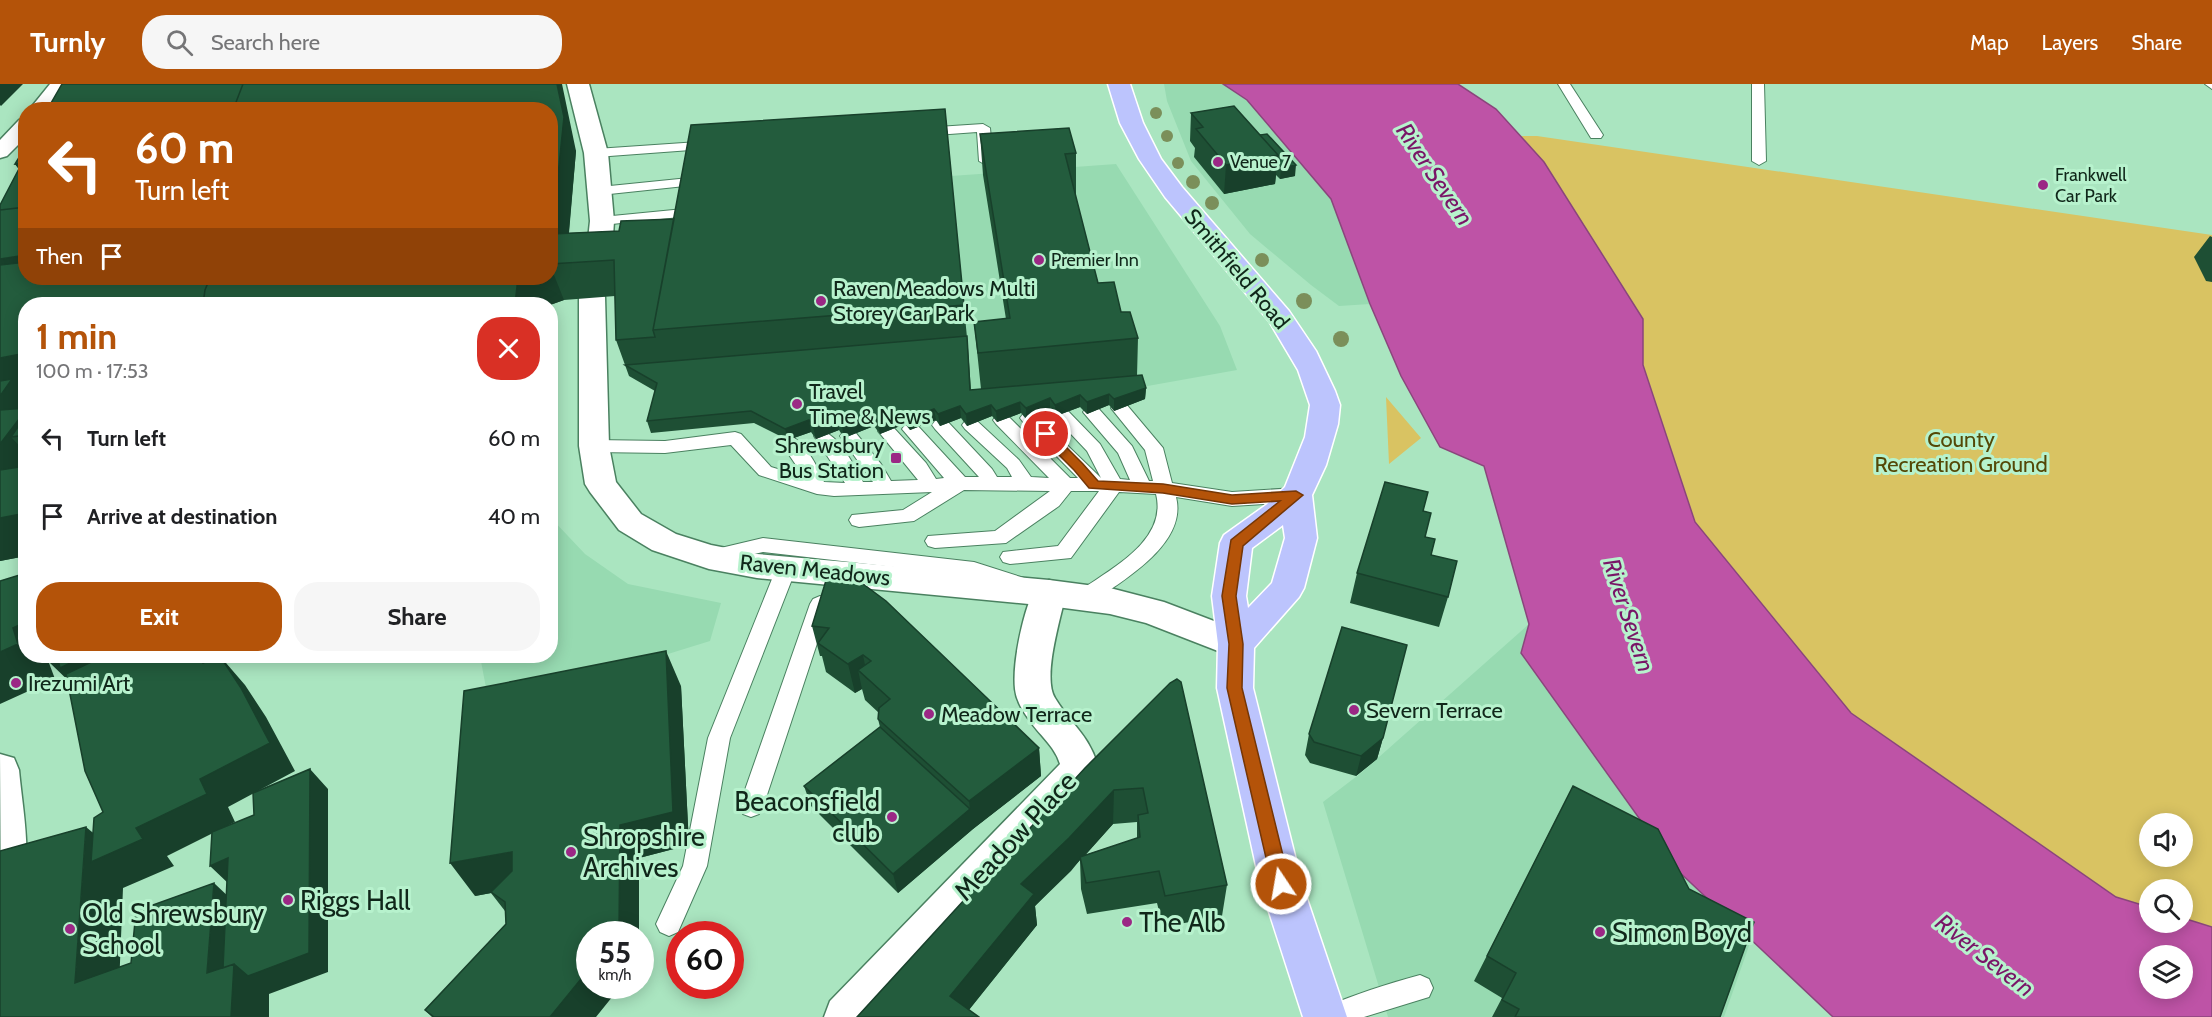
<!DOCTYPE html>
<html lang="en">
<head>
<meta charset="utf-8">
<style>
  body { margin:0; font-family:Cabin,sans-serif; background:#f6f6f6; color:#202124; height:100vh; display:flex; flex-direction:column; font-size:22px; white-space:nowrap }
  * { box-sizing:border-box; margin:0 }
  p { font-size:20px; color:#757577 }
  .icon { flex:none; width:33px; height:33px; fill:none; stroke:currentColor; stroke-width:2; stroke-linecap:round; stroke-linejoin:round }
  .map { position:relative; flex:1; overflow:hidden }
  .panel { position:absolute; left:18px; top:213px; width:540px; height:366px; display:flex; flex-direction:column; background:#fff; border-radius:24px; box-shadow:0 3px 15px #0003 }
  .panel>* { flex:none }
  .guide { position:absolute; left:18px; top:18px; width:540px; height:183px; border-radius:24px; box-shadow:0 3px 15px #0003; background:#b45309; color:#fff; overflow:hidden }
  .controls { position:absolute; left:2139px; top:729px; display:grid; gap:12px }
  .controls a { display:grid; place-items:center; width:54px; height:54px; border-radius:50%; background:#fff; box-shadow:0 3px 15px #0003; font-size:30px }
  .speed { position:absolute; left:576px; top:837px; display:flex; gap:12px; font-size:30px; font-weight:700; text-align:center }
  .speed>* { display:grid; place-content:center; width:78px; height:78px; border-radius:50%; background:#fff; box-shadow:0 3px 15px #0003; line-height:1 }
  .speed small { font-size:15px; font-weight:400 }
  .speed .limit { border:9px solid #d22; background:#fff; color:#111 }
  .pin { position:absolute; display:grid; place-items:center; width:51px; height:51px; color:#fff; margin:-26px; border:3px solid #fff; border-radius:50%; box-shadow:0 2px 6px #0007 }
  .me { position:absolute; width:66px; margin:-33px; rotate:348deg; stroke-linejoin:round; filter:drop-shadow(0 0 4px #0008) }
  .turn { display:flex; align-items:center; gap:21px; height:126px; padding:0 18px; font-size:27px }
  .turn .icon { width:78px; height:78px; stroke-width:2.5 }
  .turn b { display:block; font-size:42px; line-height:51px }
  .then { display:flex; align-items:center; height:57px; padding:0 18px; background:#0003; gap:12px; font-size:22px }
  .round { display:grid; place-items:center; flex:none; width:63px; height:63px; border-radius:24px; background:#f6f6f6 }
  .headline { display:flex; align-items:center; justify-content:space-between; height:102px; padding:0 18px }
  h1 { font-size:36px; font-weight:800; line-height:45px; color:#b45309 }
  .primary-button { display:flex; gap:12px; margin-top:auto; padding:12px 18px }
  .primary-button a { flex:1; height:69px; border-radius:24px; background:#b45309; color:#fff; font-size:24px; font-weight:800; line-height:69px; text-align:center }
  .primary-button a+a { background:#f6f6f6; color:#202124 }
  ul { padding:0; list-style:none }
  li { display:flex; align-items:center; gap:18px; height:78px; padding:0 18px }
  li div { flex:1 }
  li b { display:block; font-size:22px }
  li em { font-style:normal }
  header { display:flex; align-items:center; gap:36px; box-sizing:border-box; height:84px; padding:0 30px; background:#b45309; color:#fff }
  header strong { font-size:28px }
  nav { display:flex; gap:33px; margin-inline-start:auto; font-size:21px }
  .search { width:420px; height:54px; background:#f6f6f6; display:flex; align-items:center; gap:15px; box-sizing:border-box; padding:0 21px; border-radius:24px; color:#757577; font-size:22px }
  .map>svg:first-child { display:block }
  .built { fill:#97dab1 }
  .green { fill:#d9c362; fill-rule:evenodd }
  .water { fill:#be53a6; stroke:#8a467c; stroke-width:1.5; fill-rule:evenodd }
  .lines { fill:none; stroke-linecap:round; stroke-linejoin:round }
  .service-casing { stroke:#4a8160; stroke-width:2 }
  .pedestrian-casing { stroke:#4a8160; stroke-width:3 }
  .minor-casing { stroke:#4a8160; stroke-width:3 }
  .tertiary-casing { stroke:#4a8160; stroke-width:3 }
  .primary-casing { stroke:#fff; stroke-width:3 }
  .service { fill:#fff; fill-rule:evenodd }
  .pedestrian { fill:#fff; fill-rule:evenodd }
  .minor { fill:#fff; fill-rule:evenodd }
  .tertiary { fill:#fff; fill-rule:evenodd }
  .primary { fill:#bcc4fd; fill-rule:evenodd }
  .tree { fill:#7b8f5a }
  .wall { fill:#1e4f34; fill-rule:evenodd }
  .shaded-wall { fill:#18402b }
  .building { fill:#235c3d; stroke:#18402b; stroke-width:1.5 }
  .route { fill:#b45309; stroke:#753606; stroke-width:1.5 }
  .poi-dot { fill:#9b2885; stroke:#b7f2cd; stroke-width:2 }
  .labels { text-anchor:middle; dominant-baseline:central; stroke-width:6; stroke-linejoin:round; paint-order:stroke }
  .far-poi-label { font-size:18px; fill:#10271a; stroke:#b7f2cd; text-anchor:start }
  .street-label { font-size:22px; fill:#10271a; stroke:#b7f2cd }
  .poi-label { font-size:22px; fill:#10271a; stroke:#b7f2cd; text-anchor:start }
  .park-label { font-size:22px; fill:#544806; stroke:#b7f2cd }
  .water-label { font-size:24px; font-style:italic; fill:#791567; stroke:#b7f2cd }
  .near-poi-label { font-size:27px; fill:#10271a; stroke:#b7f2cd; text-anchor:start }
  .near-street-label { font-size:27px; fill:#10271a; stroke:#b7f2cd }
</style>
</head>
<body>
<header>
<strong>Turnly</strong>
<div class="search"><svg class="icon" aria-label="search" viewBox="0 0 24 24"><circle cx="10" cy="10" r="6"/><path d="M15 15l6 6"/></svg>Search here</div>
<nav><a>Map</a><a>Layers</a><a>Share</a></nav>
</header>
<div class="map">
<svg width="2212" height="933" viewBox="0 0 2212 933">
  <rect width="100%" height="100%" fill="#aae5c0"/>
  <path class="built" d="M1164,0H1223L1247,16L1331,115L1370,220L1339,222L1311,201L1250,150L1191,77L1167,17Z
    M1116,80L1220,242L1237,286L1142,303L971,318L951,92Z
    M551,434L585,470L628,500L721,519L710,557L490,625L480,572H550Z
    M1529,540L1674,783L1751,856L1724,933H1388L1323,718L1361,689Z"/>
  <path class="green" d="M1521,52H1537L2212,151V843L2183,834L2182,806H2150L2149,823L2116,813L1851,629L1695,438L1643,281V235ZM2150,740H2182V772H2150Z
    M1386,313L1421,354L1389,380Z"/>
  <path class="water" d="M1223,0H1458L1496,25L1544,78L1643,235V281L1695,438L1851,629L2116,813L2149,823L2150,838H2182L2183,834L2212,843V933H1833L1674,783L1521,569L1529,540L1484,382L1440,363L1401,292L1370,220L1331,115L1247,16ZM2150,872H2182V904H2150Z"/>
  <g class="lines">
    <defs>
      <path id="service" d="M1558,0H1570L1603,51L1601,54H1591Z
        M1752,0H1764L1766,77L1759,81L1752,77Z
        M2205,0H2212V5Z
        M983,40L990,44L993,77L986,81L979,77L977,48L922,52L915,48L922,44Z
        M713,57L718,58L720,61L718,64L596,73L589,69L596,65Z
        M699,93L704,94L706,97L704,100L600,111L593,107L600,103Z
        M694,124L699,125L701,128L699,131L602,141L595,137L602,133Z
        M1120,318L1126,320L1163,364L1172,399L1232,408L1296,404L1303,406L1305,411L1303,416L1296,418L1232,422L1176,413C1188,459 1124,496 1092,518L1085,521L1078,518L1075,513L1078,508C1110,485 1168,457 1156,410L1119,408L1071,474L1010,480L1003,478L1000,473L1003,468L1058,462L1099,407H1071L1059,422L1006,459L935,464L928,462L925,457L928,452L995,447L1050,407L964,406L914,437L859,443L852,441L849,436L852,431L903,426L932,408L834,412L817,410L759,391L731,361L665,369L594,368L588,366L585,362L588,358L594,356L665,357L735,348L741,350L771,383L804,393L779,356L782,352C800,347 818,383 824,398L845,399L814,352L817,348C835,343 855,383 863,398H873L840,352L843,348H855L881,380L891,397L918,396L878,347L881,343H893L926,379L936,395L944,394L902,345L905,341H917L965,393H979L935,345L932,341L935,337H947L992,385L997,393H1012L1007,384L965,345L962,341L965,337H977L1019,376L1031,393L1049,394L996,340L993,336L996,332H1008L1070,394H1078L1023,338L1020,334L1023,330H1035L1101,394L1087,367L1052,330L1055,326H1067L1100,360L1120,395L1130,396L1118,369L1083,328L1086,324H1098L1132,362L1149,397H1153L1145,366L1111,324L1114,320Z
        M763,454L974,478L1024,494L1027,499L1024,504L1017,506L973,492L763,468L715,479L708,477L705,472L708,467Z
        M786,478L793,480L796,485L730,654L707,782L678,848L669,852L660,848L656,840L683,782L708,654L776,485L779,480Z
        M820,512L827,515L830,520L763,723L759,730L751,733L743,730L739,723L810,520L813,515Z
        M1420,891L1429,895L1433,904L1429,913L1364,933H1318L1322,924C1354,911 1386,900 1420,891Z"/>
      <path id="pedestrian" d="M50,0H70L50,26H29Z
        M26,34V53L7,72L0,74V56L19,36Z"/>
      <path id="minor" d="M1049,496L1061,500L1066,509C1061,533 1042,593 1055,614C1072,642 1089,650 1099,685L1094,697L876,933H824L830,917L1060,680C1055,662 1038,650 1028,634C1022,626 1016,615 1015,605C1012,578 1024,523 1037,500Z
        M0,670L14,674L19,686C23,731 35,781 16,824L1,829Z"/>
      <path id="tertiary" d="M567,0H589L608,69L614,137L611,184L607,190L598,192L589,190L585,184L590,137L584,69Z
        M592,205L601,207L605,213L609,362L616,398L641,430L676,450L711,461L757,470L1049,496L1110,504L1164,518L1248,550L1254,560L1248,570L1236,574L1146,539L1110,530L1049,522L757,494L709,485L652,466L619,446L590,408L585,400L579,362V213L583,207Z"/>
      <path id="primary" d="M1108,0H1130L1143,39L1161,75L1182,103L1289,227L1316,267L1335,307L1340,321L1338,340L1326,381L1312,411L1317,454L1304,504L1299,513L1254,564L1253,604L1302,800L1347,933H1303L1260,800L1217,604L1218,560L1212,512L1220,459L1224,451L1266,421L1285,403L1305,353L1310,321L1298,286L1269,237L1165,113L1139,75L1120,39ZM1283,441L1285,454L1272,499L1248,524L1246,512L1252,464Z"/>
    </defs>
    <use href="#service" class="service-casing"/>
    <use href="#pedestrian" class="pedestrian-casing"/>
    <use href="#minor" class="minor-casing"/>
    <use href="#tertiary" class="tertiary-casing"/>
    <use href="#primary" class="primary-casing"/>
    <use href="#service" class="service"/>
    <use href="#pedestrian" class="pedestrian"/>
    <use href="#minor" class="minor"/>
    <use href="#tertiary" class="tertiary"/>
    <use href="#primary" class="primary"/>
  </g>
  <g class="tree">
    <circle cx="1156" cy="29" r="6"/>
    <circle cx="1167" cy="52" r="6"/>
    <circle cx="1178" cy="79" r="6"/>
    <circle cx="1193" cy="98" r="7"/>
    <circle cx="1212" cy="119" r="7"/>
    <circle cx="1262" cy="176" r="7"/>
    <circle cx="1304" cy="217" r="8"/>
    <circle cx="1341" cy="255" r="8"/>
  </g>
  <path class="wall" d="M1234,22L1295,92L1280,95L1276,91L1275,100L1224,110L1194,73L1195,64L1190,57L1191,29Z
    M945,25L968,264L971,306L981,305L974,238L1006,235L983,91L980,50L1076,69V110H1075L1098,199L1121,228L1138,254L1137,292L1146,304L1145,315L1114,327L1109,321L1087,330L1080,323L1056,332L1050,326L1026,335L1021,329L997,338L992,332L967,342L961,334L940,342L936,336L910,346L905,340L880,350L874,342L844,354L839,346L816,355L811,348L788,356L754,339L651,349L647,337L655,307L629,292L616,256L615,212L564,216L550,221L26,220L20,304L26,311V472L0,477L19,85L15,80L550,194V26L576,67L569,149L619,147L674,135Z
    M2210,152L2212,153V198L2206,197L2194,173Z
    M1423,427L1425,453L1448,513L1439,543L1350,519L1357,489Z
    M827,493L1039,664L1041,692L973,745L898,809L811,722L804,702L880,643L878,635L879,629L865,616L862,605L855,609L826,588L822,572H820L812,542Z
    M1170,599L1227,801L1222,832L1163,843L1157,819L1087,830L1081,805L1080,776L1035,822L1037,841L969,926L857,933ZM1137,738V754L1085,771L1113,740Z
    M681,602L689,761L639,774V850H590L596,933H432L425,926L506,840L505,827L491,809L475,812Z
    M1309,650L1383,654L1377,675L1356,692L1310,679L1305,671Z
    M1573,702L1720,933H1492L1502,914L1474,897Z"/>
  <path class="shaded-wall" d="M0,0H23L1,22L0,21Z
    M557,0H562L576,67L566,179L552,150Z
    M1278,71L1275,100L1224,110L1226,81Z
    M22,79L26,95L15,80Z
    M1296,81L1295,92L1280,95L1281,84Z
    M26,171V194L0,214V175Z
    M550,181L564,216L550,221L515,220L518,194H550Z
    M26,269V303L20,304L26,311V323L12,344L26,326V351L11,353L26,369V405L0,414V274Z
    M1146,304L1145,315L1114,327V315Z
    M1109,310V321L1087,330V318Z
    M1080,311V323L1056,332L1055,321Z
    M1050,314V326L1026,335V324Z
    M1020,318L1021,329L997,338L996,327Z
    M991,321L992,332L967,342L966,330Z
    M960,322L961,334L940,342L938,330Z
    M934,325L936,336L910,346L908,335Z
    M903,329L905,340L880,350L878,338Z
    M872,331L874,342L844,354L842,342Z
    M837,335L839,346L816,355L813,343Z
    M809,336L811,348L788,356L785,345Z
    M26,429V472L0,477V434Z
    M26,538V572H191L77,605L50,579H49L55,595L0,620V568L13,544Z
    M666,567L681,602L689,761L639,774V850H617L620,741Z
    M863,571L868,596L858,586L862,605L855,609L848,580Z
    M200,572H212L229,608L203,579Z
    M220,572L245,601L266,633L295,687L228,723L235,738L167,772L174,782L123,804L118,928L75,899L86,743L115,767L136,744L200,695Z
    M1383,654L1377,675L1356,692L1361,672Z
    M1039,664L1041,692L973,745L898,809L893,790L970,725L969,717Z
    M310,685L328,705V888L269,910V933H231L207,889L214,799L248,831Z
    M1114,706L1113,740L1081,776L1080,773V776L1071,787L1035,822L1037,841L963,933L950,912L1021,800Z
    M512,768L535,801L475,812L450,779Z
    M228,774L230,801L210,782Z
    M590,884V902H621L596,933H550Z"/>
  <path class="building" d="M62,0H243L233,26H47Z
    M243,0H557L564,33L552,150L619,147L621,137L674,135L653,246L655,253L616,256L614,176L550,180V26H233Z
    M1234,22L1278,71L1226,81L1196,45L1203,43L1191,29Z
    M945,25L964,221L653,246L691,41Z
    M1069,44L1076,69L1065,70L1098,199L1114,198L1121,228H1130L1138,254L978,269L974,238L1010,234L980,50Z
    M1267,50L1296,81L1281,84L1277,80L1278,71L1260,51Z
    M26,62V123L0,126V121L22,79L15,80Z
    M26,123V171L0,175V126Z
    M26,178V194H210L205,206L203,220H26V269L0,274V181Z
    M210,194H518L515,220H203L205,206Z
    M967,252L970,306L1142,291L1146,304L1114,315L1109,310L1087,318L1080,311L1055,321L1050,314L1026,324L1020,318L996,327L991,321L966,330L960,322L938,330L934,325L908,335L903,329L878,338L872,331L842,342L837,335L813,343L809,336L785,345L751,327L647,337L657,299L625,281Z
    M12,295L0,312V297Z
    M26,324V326L0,360V326Z
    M26,331V351L11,353Z
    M26,382V429L0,434V386Z
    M1385,398L1428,408L1423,427L1431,429L1425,453L1435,455L1431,471L1457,477L1448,513L1357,489Z
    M26,489V538L13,544L18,560L0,568V497Z
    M827,493L863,500L886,517L1039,664L969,717L878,635L879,624L890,615L858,586L871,577L863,571L848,580L818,559L829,544L812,542Z
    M1342,543L1407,561L1383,654L1361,672L1314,658L1309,650Z
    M666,567L673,728L620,741L619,849L617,850H590V884L550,933H434L425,926L506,840L505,818L491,808L512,787V768L450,779L464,607Z
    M57,572H85L60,584Z
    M104,572H200L203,579L220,572L241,604L270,659L200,695L207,710L136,744L143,755L91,778L94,734L103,728L85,687L66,590Z
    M1177,595L1181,598L1227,801L1165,812L1159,787L1086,799L1080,773L1140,753L1138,731L1148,729L1143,704L1114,706L1069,754L1021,800L1034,810L950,912L979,933H857L1085,684L1170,599Z
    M880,643L970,725L893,790L804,702Z
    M310,685L309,869L248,892L234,880L223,884L228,774L210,782L212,748L254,731L253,709Z
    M1573,702L1658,745L1689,805L1754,838L1720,933H1515L1519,925L1502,916L1516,889L1487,872Z
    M86,743L75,899L131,879L136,827L214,799L207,889L234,880L231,933H0V767Z"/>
  <path class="route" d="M1046,346L1050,347L1083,380L1098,397L1163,400L1232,411L1296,407L1303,411L1243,462L1236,512L1243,560L1242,604L1290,800L1287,806L1281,808L1275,806L1272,800L1227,604L1229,560L1222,512L1231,456L1280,417L1232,420L1163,409L1089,404L1074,386L1041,353L1039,350L1041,347Z"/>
  <g class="poi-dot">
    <circle cx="1218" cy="78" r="6"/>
    <circle cx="2043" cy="101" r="6"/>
    <circle cx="1039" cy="176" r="6"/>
    <circle cx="821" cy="217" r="6"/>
    <circle cx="797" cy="320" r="6"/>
    <rect x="890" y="368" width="12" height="12" rx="3"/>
    <circle cx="16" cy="599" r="6"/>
    <circle cx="1354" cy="626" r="6"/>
    <circle cx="929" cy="630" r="6"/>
    <circle cx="892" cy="733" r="6"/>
    <circle cx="571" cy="768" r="6"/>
    <circle cx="288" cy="816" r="6"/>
    <circle cx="1127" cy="838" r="6"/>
    <circle cx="70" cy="845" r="6"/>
    <circle cx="1600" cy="848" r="6"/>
  </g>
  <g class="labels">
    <g class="far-poi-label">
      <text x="1230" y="78">Venue 7</text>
      <text x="2055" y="91">Frankwell<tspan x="2055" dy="21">Car Park</tspan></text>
      <text x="1051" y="176">Premier Inn</text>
    </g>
    <g class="street-label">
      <text transform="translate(1237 185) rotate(50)">Smithfield Road</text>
      <text transform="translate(815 486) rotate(6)">Raven Meadows</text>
    </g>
    <g class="poi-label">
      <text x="833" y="204">Raven Meadows Multi<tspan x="833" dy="25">Storey Car Park</tspan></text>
      <text x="809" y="307">Travel<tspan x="809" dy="25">Time &amp; News</tspan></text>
      <text x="884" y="361" text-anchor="end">Shrewsbury<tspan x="884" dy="25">Bus Station</tspan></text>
      <text x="28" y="599">Irezumi Art</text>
      <text x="1366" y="626">Severn Terrace</text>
      <text x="941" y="630">Meadow Terrace</text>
    </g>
    <g class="park-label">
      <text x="1961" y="355">County<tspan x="1961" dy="25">Recreation Ground</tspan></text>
    </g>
    <g class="water-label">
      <text transform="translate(1435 90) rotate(56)">River Severn</text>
      <text transform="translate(1629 531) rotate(72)">River Severn</text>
      <text transform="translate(1985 871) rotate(38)">River Severn</text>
    </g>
    <g class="near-poi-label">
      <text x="880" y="717" text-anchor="end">Beaconsfield<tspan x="880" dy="31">club</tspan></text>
      <text x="583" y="752">Shropshire<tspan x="583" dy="31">Archives</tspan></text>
      <text x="300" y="816">Riggs Hall</text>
      <text x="82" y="829">Old Shrewsbury<tspan x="82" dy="31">School</tspan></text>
      <text x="1139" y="838">The Alb</text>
      <text x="1612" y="848">Simon Boyd</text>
    </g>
    <g class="near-street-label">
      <text transform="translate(1015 752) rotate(-47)">Meadow Place</text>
    </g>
  </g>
</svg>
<div class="controls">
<a><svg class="icon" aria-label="sound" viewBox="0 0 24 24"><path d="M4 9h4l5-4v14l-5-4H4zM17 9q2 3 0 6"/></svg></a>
<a><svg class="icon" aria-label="search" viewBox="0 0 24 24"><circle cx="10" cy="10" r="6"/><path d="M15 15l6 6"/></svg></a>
<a><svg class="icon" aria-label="layers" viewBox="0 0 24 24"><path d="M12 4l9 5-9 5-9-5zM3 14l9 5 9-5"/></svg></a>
</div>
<div class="speed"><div>55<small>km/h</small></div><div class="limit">60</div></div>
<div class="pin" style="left:1046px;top:350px;background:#d93025"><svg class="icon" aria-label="arrive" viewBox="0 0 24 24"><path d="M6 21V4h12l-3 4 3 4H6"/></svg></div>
<svg class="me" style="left:1281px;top:800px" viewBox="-20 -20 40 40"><circle r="17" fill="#b45309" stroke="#fff" stroke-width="3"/><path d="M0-11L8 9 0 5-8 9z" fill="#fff"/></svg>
<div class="guide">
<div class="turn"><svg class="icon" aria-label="left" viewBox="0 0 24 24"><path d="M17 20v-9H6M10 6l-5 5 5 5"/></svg><div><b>60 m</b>Turn left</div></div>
<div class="then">Then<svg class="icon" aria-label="arrive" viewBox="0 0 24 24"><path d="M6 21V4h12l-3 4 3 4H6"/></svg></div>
</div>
<section class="panel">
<div class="headline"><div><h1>1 min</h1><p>100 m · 17:53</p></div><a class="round" style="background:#d93025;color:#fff"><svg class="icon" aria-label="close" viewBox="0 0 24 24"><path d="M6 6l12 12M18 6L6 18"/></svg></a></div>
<ul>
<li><svg class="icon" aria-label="left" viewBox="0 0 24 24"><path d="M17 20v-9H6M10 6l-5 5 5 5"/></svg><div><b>Turn left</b></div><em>60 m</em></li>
<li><svg class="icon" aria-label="arrive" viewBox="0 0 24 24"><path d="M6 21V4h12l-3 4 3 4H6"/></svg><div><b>Arrive at destination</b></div><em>40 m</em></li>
</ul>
<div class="primary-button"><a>Exit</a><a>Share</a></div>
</section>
</div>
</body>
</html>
